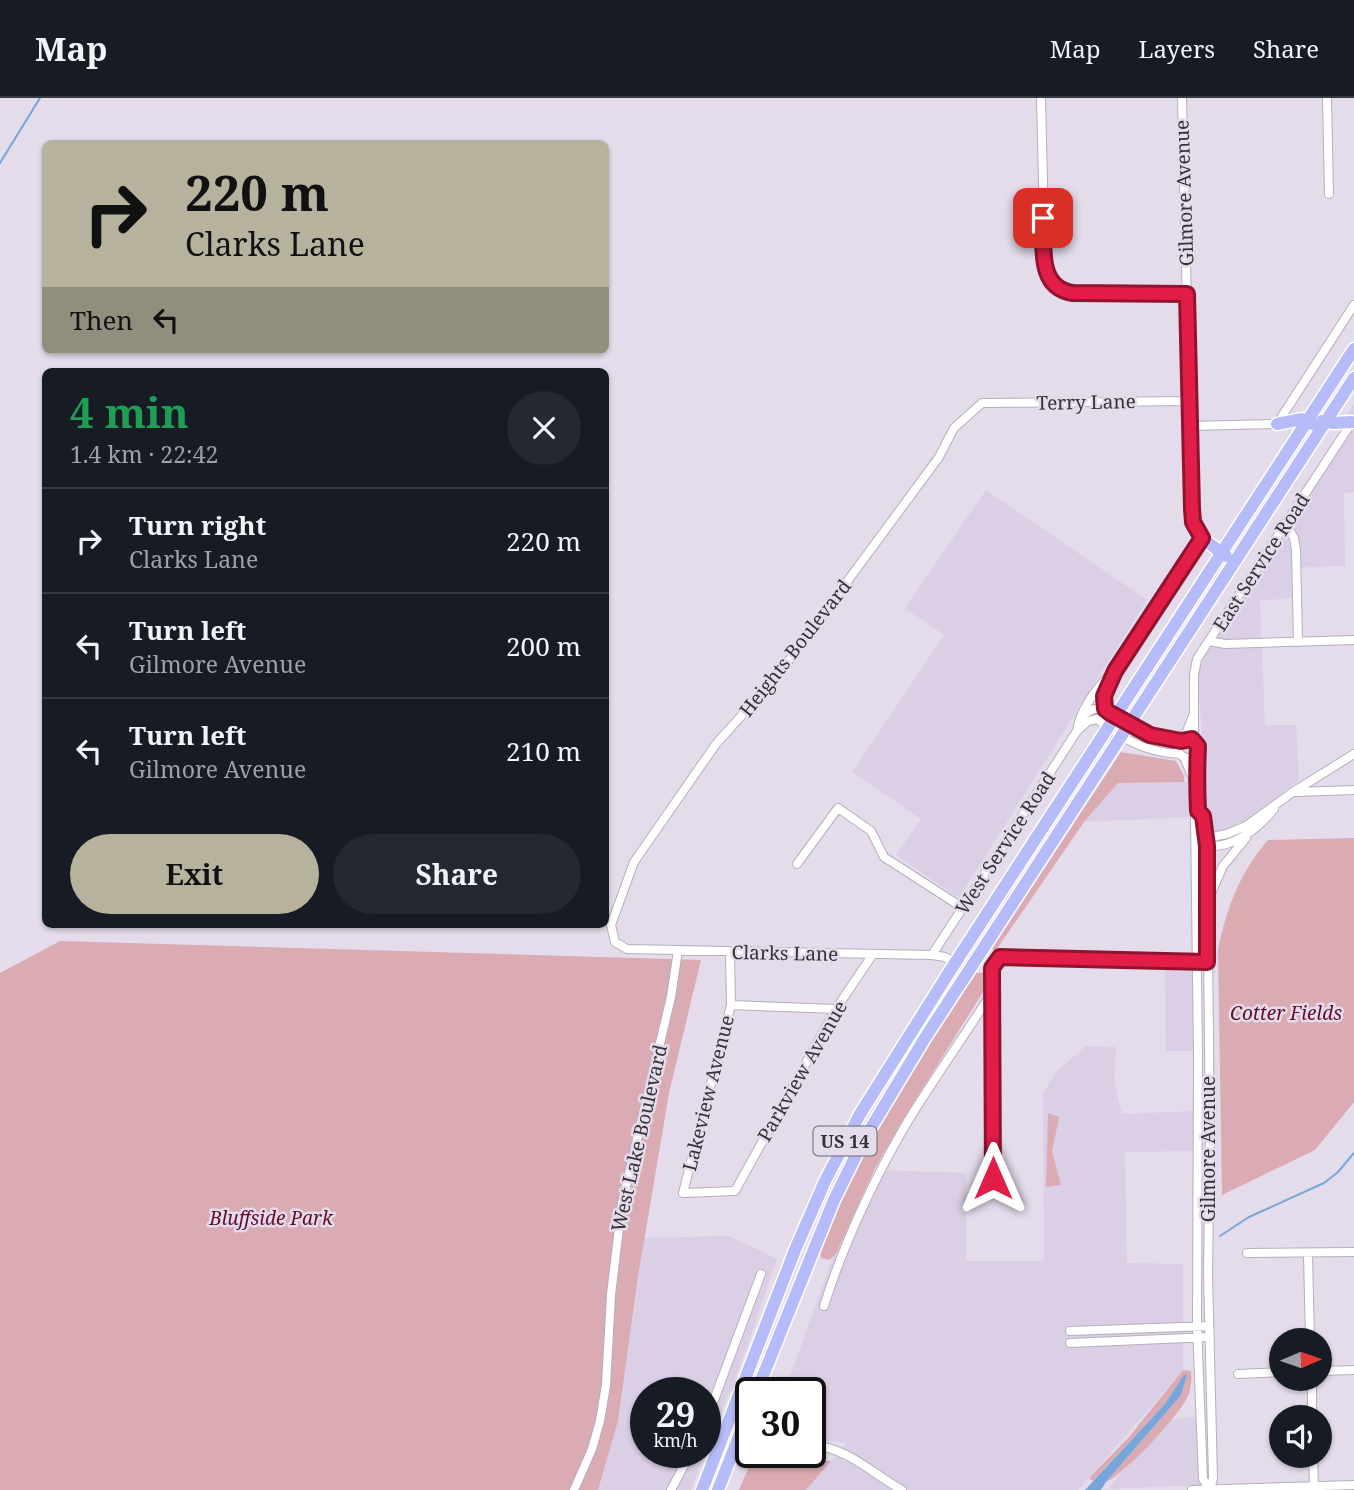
<!DOCTYPE html>
<html lang="en">
<head>
<meta charset="utf-8">
<style>
  body { margin:0; font-family:"Noto Serif",serif; background:#242831; color:#f1f3f6; height:100vh; display:flex; flex-direction:column; font-size:26px; white-space:nowrap }
  * { box-sizing:border-box; margin:0 }
  p { font-size:23px; color:#9ea1a6 }
  .icon { flex:none; width:38px; height:38px; fill:none; stroke:currentColor; stroke-width:2; stroke-linecap:round; stroke-linejoin:round }
  .map { position:relative; flex:1; overflow:hidden }
  .side { position:absolute; left:42px; top:270px; width:567px; height:560px; display:flex; flex-direction:column; background:#171b24; border-radius:10px; box-shadow:0 2px 5px #0004 }
  .side>* { flex:none }
  .guide { position:absolute; left:42px; top:42px; width:567px; height:214px; border-radius:10px; box-shadow:0 2px 5px #0004; background:#b7b29d; color:#111; overflow:hidden }
  .needle { width:46px; rotate:88deg }
  .tools { position:absolute; left:1269px; top:1230px; display:grid; gap:14px }
  .tools a { display:grid; place-items:center; width:63px; height:63px; border-radius:50%; background:#171b24; box-shadow:0 2px 5px #0004; font-size:35px }
  .speed { position:absolute; left:630px; top:1279px; display:flex; gap:14px; font-size:35px; font-weight:700; text-align:center }
  .speed>* { display:grid; place-content:center; width:91px; height:91px; border-radius:50%; background:#171b24; box-shadow:0 2px 5px #0004; line-height:1 }
  .speed small { font-size:18px; font-weight:400 }
  .speed .limit { border:4px solid #111; border-radius:10px; background:#fff; color:#111 }
  .pin { position:absolute; display:grid; place-items:center; width:60px; height:60px; color:#fff; margin:-30px; border-radius:14px; box-shadow:0 4px 10px #0006 }
  .me { position:absolute; width:77px; margin:-38px; rotate:0deg; stroke-linejoin:round; filter:drop-shadow(0 0 5px #0008) }
  .turn { display:flex; align-items:center; gap:24px; height:147px; padding:0 28px; font-size:32px }
  .turn .icon { width:91px; height:91px; stroke-width:2.5 }
  .turn b { display:block; font-size:49px; line-height:60px }
  .then { display:flex; align-items:center; height:66px; padding:0 28px; background:#0003; gap:14px; font-size:26px }
  .round { display:grid; place-items:center; flex:none; width:74px; height:74px; border-radius:37px; background:#242831 }
  .headline { display:flex; align-items:center; justify-content:space-between; height:119px; padding:0 28px }
  h1 { font-size:42px; font-weight:700; line-height:52px; color:#1e9e55 }
  .primary-button { display:flex; gap:14px; margin-top:auto; padding:14px 28px }
  .primary-button a { flex:1; height:80px; border-radius:42px; background:#b7b29d; color:#111; font-size:28px; font-weight:700; line-height:80px; text-align:center }
  .primary-button a+a { background:#242831; color:#f1f3f6 }
  ul { padding:0; list-style:none }
  li { display:flex; align-items:center; gap:21px; height:105px; padding:0 28px; border-top:2px solid #363941 }
  li div { flex:1 }
  li b { display:block; font-size:26px }
  li em { font-style:normal }
  header { display:flex; align-items:center; gap:42px; box-sizing:border-box; height:98px; padding:0 35px; background:#171b24; border-bottom:2px solid #363941 }
  header strong { font-size:33px }
  nav { display:flex; gap:38px; margin-inline-start:auto; font-size:24px }
  .map>svg:first-child { display:block }
  .built { fill:#dbcfe5; fill-rule:evenodd }
  .green { fill:#daabb3 }
  .water { fill:#77a7da }
  .lines { fill:none; stroke-linecap:round; stroke-linejoin:round }
  .stream { stroke:#77a7da; stroke-width:2 }
  .minor-casing { stroke:#b6aebd; stroke-width:10 }
  .highway-casing { stroke:#fff; stroke-width:15 }
  .minor { stroke:#fff; stroke-width:8 }
  .highway { stroke:#b6bcf9; stroke-width:12 }
  .route-casing { stroke:#92132f; stroke-width:18 }
  .route { stroke:#e11d48; stroke-width:12 }
  .labels { text-anchor:middle; dominant-baseline:central; stroke-width:5; stroke-linejoin:round; paint-order:stroke }
  .shield { fill:#e4dbeb; stroke:#6a656e; stroke-width:2 }
  .shield-label { font-size:18px; font-weight:bold; fill:#353238 }
  .street-label { font-size:19px; fill:#353238; stroke:#e4dbeb }
  .park-label { font-size:19px; font-style:italic; fill:#630a29; stroke:#e4dbeb }
</style>
</head>
<body>
<header>
<strong>Map</strong>
<nav><a>Map</a><a>Layers</a><a>Share</a></nav>
</header>
<div class="map">
<svg width="1354" height="1392" viewBox="0 0 1354 1392">
  <rect width="100%" height="100%" fill="#e4dbeb"/>
  <path class="built" d="M1354,306V394L1344,395L1345,468L1291,470L1292,500L1260,503L1265,627H1296L1299,682L1244,726L1228,733L1216,734L1210,732L1207,720L1198,574L1207,553L1211,550L1213,533L1347,328L1348,315Z
    M986,392L1147,502L959,800L896,757L921,721L852,674L944,537L905,510Z
    M1189,684L1191,719L1084,724L1114,685Z
    M1165,859H1194V953H1166Z
    M1086,948L1116,949L1114,984L1122,1016L1194,1013V1053L1125,1054L1127,1165L1183,1166V1272L1078,1392H806L846,1345L810,1340V1295H784L833,1159L836,1156L874,1072L966,1075V1163H1044L1043,996L1055,975Z
    M729,1138L777,1161L746,1252L691,1392H598L618,1323L644,1140ZM646,1295H705V1354H646Z
    M1198,1318L1201,1387L1107,1391L1170,1322Z"/>
  <path class="green" d="M1121,654L1176,663L1184,678V684L1118,685L1084,724L996,852L991,851Z
    M1354,740V1004L1315,1052L1222,1097L1218,852C1227,809 1239,776 1268,742Z
    M60,843L701,862L669,995L638,1179L618,1323L598,1392H0V875Z
    M976,875H986L985,891L904,1020L874,1072L836,1156L829,1162L821,1160C818,1144 831,1124 838,1110C876,1028 925,951 976,875Z
    M1048,1015L1059,1019L1052,1054L1061,1087L1046,1089Z
    M1183,1272L1191,1273C1192,1282 1191,1292 1187,1300C1175,1322 1127,1374 1106,1384L1181,1297L1187,1277L1184,1278L1165,1306L1093,1383L1089,1380L1129,1339Z
    M754,1357L831,1363L806,1392H739Z"/>
  <path class="water" d="M1184,1277H1187L1181,1297L1106,1384L1101,1392H1085L1165,1306Z"/>
  <g class="lines">
    <path class="stream" d="M0,65L40,0
      M1220,1138L1249,1119L1324,1085L1338,1074L1354,1055"/>
    <defs>
      <path id="minor" d="M1041,0L1045,168C1048,183 1058,193 1073,195L1187,196
        M1327,0L1329,96
        M1191,328L1277,326L1354,207
        M1286,426L1294,440L1296,452L1298,544
        M1209,543L1225,546L1354,542
        M1105,611L1104,598L1115,573L1202,440L1193,424L1192,411L1182,0
        M1084,616L1094,611H1105L1150,637L1181,643
        M1077,633C1079,614 1098,587 1113,574
        M1178 650a10 10 0 1 1 20 0a10 10 0 1 1-20 0Z
        M1184,641L1193,618
        M1194,642V577L1197,561L1352,324
        M1196,657C1198,668 1196,675 1196,686C1195,697 1201,708 1195,719L1198,960L1197,1228L1203,1381L1210,1391
        M1184,659L1195,685
        M1296,694L1354,692
        M1198,713L1203,717L1207,748L1210,1038L1208,1176L1213,1380L1210,1392
        M1202,741L1227,736L1246,728L1293,694L1354,656
        M1202,747C1231,753 1258,731 1274,711
        M797,766L838,710L871,733L884,759L963,810
        M1209,800L1223,768L1246,740
        M730,854L731,907L683,1095L735,1093L836,911L873,856
        M932,857L1077,633L1088,623L1097,621C1122,642 1148,655 1180,656
        M955,865L945,859L932,857L627,851L615,844L611,827L634,764L716,646L779,576L939,359L954,330L982,305L1190,303
        M731,907L836,911
        M993,1080L992,870L1000,859L1201,864
        M1247,1155L1354,1154
        M1308,1156L1310,1242
        M824,1208C844,1145 872,1085 905,1028C932,983 964,939 992,894
        M1070,1233L1209,1228
        M1070,1245L1210,1239
        M1320,1273L1354,1272
        M1238,1276L1281,1274
        M1312,1281V1320
        M707,1323L751,1339
        M705,1326L761,1176
        M810,1347C848,1349 871,1375 902,1392
        M1313,1358L1314,1389
        M574,1392L592,1351L600,1323L606,1287L611,1197L622,1105L671,899L678,852
        M671,1392L691,1354
        M1192,1392L1354,1387"/>
      <path id="highway" d="M1322,323L1334,325L1352,324
        M1277,326L1302,321L1313,326
        M1202,440L1226,458
        M756,1295L834,1102L863,1043L925,940L1354,280
        M702,1392L795,1152L825,1083L860,1016L955,865L1354,251
        M718,1392L751,1308"/>
    </defs>
    <use href="#minor" class="minor-casing"/>
    <use href="#highway" class="highway-casing"/>
    <use href="#minor" class="minor"/>
    <use href="#highway" class="highway"/>
  </g>
  <g class="lines">
    <defs>
      <path id="route" d="M993,1080L992,870L1000,859L1207,864V748L1203,718L1198,713C1197,691 1197,669 1198,648L1192,641L1181,643L1150,637L1110,615L1105,611L1104,598L1115,573L1202,440L1193,424L1192,411L1187,196L1073,195C1037,190 1044,148 1043,120"/>
    </defs>
    <use href="#route" class="route-casing"/>
    <use href="#route" class="route"/>
  </g>
  <g class="labels">
    <rect class="shield" x="813.5" y="1028.5" width="63" height="29" rx="5"/>
    <g class="shield-label">
      <text x="845" y="1043">US 14</text>
    </g>
    <g class="street-label">
      <text transform="translate(1184 95) rotate(-92)">Gilmore Avenue</text>
      <text transform="translate(1086 304) rotate(-1)">Terry Lane</text>
      <text transform="translate(1261 464) rotate(-57)">East Service Road</text>
      <text transform="translate(795 550) rotate(-52)">Heights Boulevard</text>
      <text transform="translate(1005 745) rotate(-57)">West Service Road</text>
      <text transform="translate(785 855) rotate(1)">Clarks Lane</text>
      <text transform="translate(802 973) rotate(-60)">Parkview Avenue</text>
      <text transform="translate(708 995) rotate(-76)">Lakeview Avenue</text>
      <text transform="translate(639 1040) rotate(-77)">West Lake Boulevard</text>
      <text transform="translate(1208 1051) rotate(-90)">Gilmore Avenue</text>
    </g>
    <g class="park-label">
      <text x="1286" y="915">Cotter Fields</text>
      <text x="271" y="1120">Bluffside Park</text>
    </g>
  </g>
</svg>
<div class="tools">
<a><svg class="needle" viewBox="-14 -14 28 28"><path d="M0-13l5 13h-10z" fill="#e53935"/><path d="M0 13l5-13h-10z" fill="#9ea1a6"/></svg></a>
<a><svg class="icon" aria-label="sound" viewBox="0 0 24 24"><path d="M4 9h4l5-4v14l-5-4H4zM17 9q2 3 0 6"/></svg></a>
</div>
<div class="speed"><div>29<small>km/h</small></div><div class="limit">30</div></div>
<div class="pin" style="left:1043px;top:120px;background:#d93025"><svg class="icon" aria-label="arrive" viewBox="0 0 24 24"><path d="M6 21V4h12l-3 4 3 4H6"/></svg></div>
<svg class="me" style="left:993px;top:1080px" viewBox="-20 -20 40 40"><path d="M0-17L14 15 0 8-14 15z" fill="#e11d48" stroke="#fff" stroke-width="4"/></svg>
<div class="guide">
<div class="turn"><svg class="icon" aria-label="right" viewBox="0 0 24 24"><path d="M7 20v-9h11M14 6l5 5-5 5"/></svg><div><b>220 m</b>Clarks Lane</div></div>
<div class="then">Then<svg class="icon" aria-label="left" viewBox="0 0 24 24"><path d="M17 20v-9H6M10 6l-5 5 5 5"/></svg></div>
</div>
<section class="side">
<div class="headline"><div><h1>4 min</h1><p>1.4 km · 22:42</p></div><a class="round"><svg class="icon" aria-label="close" viewBox="0 0 24 24"><path d="M6 6l12 12M18 6L6 18"/></svg></a></div>
<ul>
<li><svg class="icon" aria-label="right" viewBox="0 0 24 24"><path d="M7 20v-9h11M14 6l5 5-5 5"/></svg><div><b>Turn right</b><p>Clarks Lane</p></div><em>220 m</em></li>
<li><svg class="icon" aria-label="left" viewBox="0 0 24 24"><path d="M17 20v-9H6M10 6l-5 5 5 5"/></svg><div><b>Turn left</b><p>Gilmore Avenue</p></div><em>200 m</em></li>
<li><svg class="icon" aria-label="left" viewBox="0 0 24 24"><path d="M17 20v-9H6M10 6l-5 5 5 5"/></svg><div><b>Turn left</b><p>Gilmore Avenue</p></div><em>210 m</em></li>
</ul>
<div class="primary-button"><a>Exit</a><a>Share</a></div>
</section>
</div>
</body>
</html>
